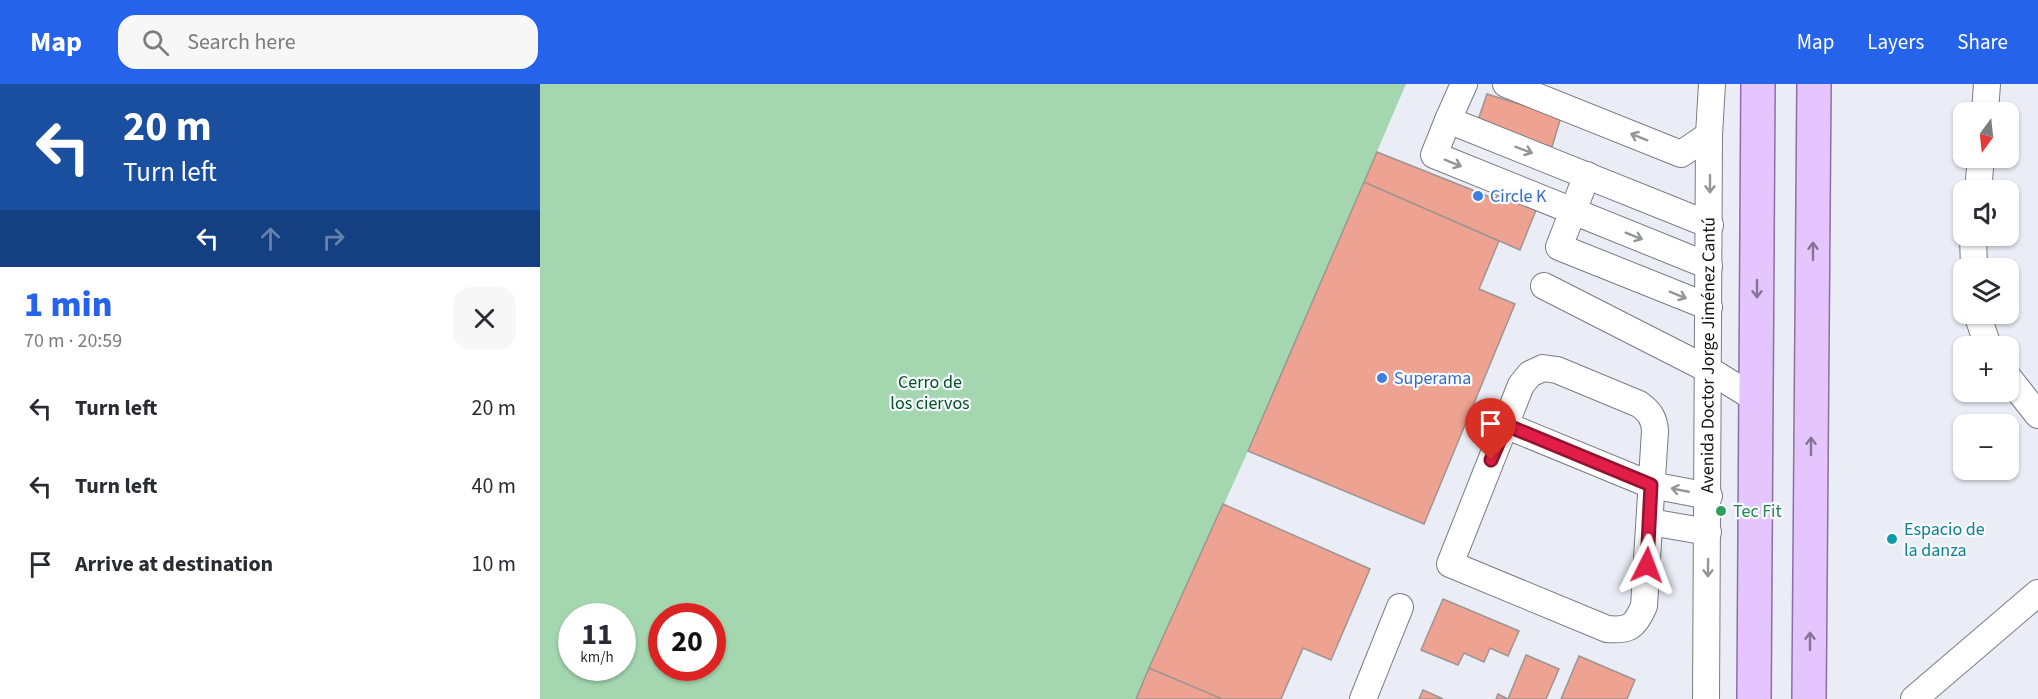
<!DOCTYPE html>
<html lang="en">
<head>
<meta charset="utf-8">
<style>
  body { margin:0; font-family:"Source Sans 3",sans-serif; background:#f7f7f7; color:#2b2b33; height:100vh; display:flex; flex-direction:column; font-size:22px; white-space:nowrap }
  * { box-sizing:border-box; margin:0 }
  p { font-size:20px; color:#7c7c81 }
  .icon { flex:none; width:33px; height:33px; fill:none; stroke:currentColor; stroke-width:2; stroke-linecap:round; stroke-linejoin:round }
  .map { position:relative; flex:1; overflow:hidden }
  .drawer { display:flex; flex-direction:column; background:#fff; width:540px }
  .drawer>* { flex:none }
  .guide { background:#1a4fa0; color:#fff; overflow:hidden }
  .needle { width:39px; rotate:195deg }
  .fabs { position:absolute; left:1413px; top:18px; display:grid; gap:12px }
  .fabs a { display:grid; place-items:center; width:66px; height:66px; border-radius:12px; background:#fff; box-shadow:0 2px 4px #0004; font-size:30px }
  .speed { position:absolute; left:18px; top:519px; display:flex; gap:12px; font-size:30px; font-weight:700; text-align:center }
  .speed>* { display:grid; place-content:center; width:78px; height:78px; border-radius:50%; background:#fff; box-shadow:0 2px 4px #0004; line-height:1 }
  .speed small { font-size:15px; font-weight:400 }
  .speed .limit { border:9px solid #d22; background:#fff; color:#111 }
  .pin { position:absolute; display:grid; place-items:center; width:51px; height:51px; color:#fff; margin:-62px -26px; border-radius:50% 50% 50% 0; rotate:-45deg; box-shadow:0 0 6px #0007 }
  .pin .icon { rotate:45deg }
  .me { position:absolute; width:66px; margin:-33px; rotate:3deg; stroke-linejoin:round; filter:drop-shadow(0 0 4px #0008) }
  .turn { display:flex; align-items:center; gap:21px; height:126px; padding:0 24px; font-size:27px }
  .turn .icon { width:78px; height:78px; stroke-width:2.5 }
  .turn b { display:block; font-size:42px; line-height:51px }
  .lanes { display:flex; align-items:center; height:57px; padding:0 24px; background:#0003; justify-content:center; gap:30px; direction:ltr }
  .lanes .off { opacity:.35 }
  .round { display:grid; place-items:center; flex:none; width:63px; height:63px; border-radius:18px; background:#f7f7f7 }
  .head { display:flex; align-items:center; justify-content:space-between; height:102px; padding:0 24px }
  h1 { font-size:36px; font-weight:800; line-height:45px; color:#2563eb }
  ul { padding:0; list-style:none }
  li { display:flex; align-items:center; gap:18px; height:78px; padding:0 24px }
  li div { flex:1 }
  li b { display:block; font-size:22px }
  li em { font-style:normal }
  header { display:flex; align-items:center; gap:36px; box-sizing:border-box; height:84px; padding:0 30px; background:#2563eb; color:#fff }
  header strong { font-size:28px }
  nav { display:flex; gap:33px; margin-inline-start:auto; font-size:21px }
  .search { width:420px; height:54px; background:#f7f7f7; display:flex; align-items:center; gap:15px; box-sizing:border-box; padding:0 21px; border-radius:18px; color:#7c7c81; font-size:22px }
  main { display:flex; flex:1; min-height:0 }
  .map>svg:first-child { display:block }
  .green { fill:#a4d7b0; fill-rule:evenodd }
  .building { fill:#eea291; stroke:#9e9492; stroke-width:1.5 }
  .lines { fill:none; stroke-linecap:round; stroke-linejoin:round }
  .minor-casing { stroke:#797c83; stroke-width:28 }
  .major-casing { stroke:#8f6dab; stroke-width:36 }
  .minor { stroke:#fff; stroke-width:26 }
  .major { stroke:#e4c5fd; stroke-width:33 }
  .oneway { stroke:#949596 }
  .oneway2 { stroke:#867595 }
  .route-casing { stroke:#92132f; stroke-width:15 }
  .route { stroke:#e11d48; stroke-width:10 }
  .shop-dot { fill:#3f7fe0; stroke:#f8faff; stroke-width:2 }
  .leisure-dot { fill:#2e9e5b; stroke:#f8faff; stroke-width:2 }
  .culture-dot { fill:#0f9aa8; stroke:#f8faff; stroke-width:2 }
  .labels { text-anchor:middle; dominant-baseline:central; stroke-width:4.5; stroke-linejoin:round; paint-order:stroke }
  .shop-label { font-size:18px; fill:#366cbe; stroke:#f8faff; text-anchor:start }
  .street-label { font-size:18px; fill:#121316; stroke:#f8faff }
  .park-label { font-size:18px; fill:#035226; stroke:#f8faff }
  .leisure-label { font-size:18px; fill:#27864d; stroke:#f8faff; text-anchor:start }
  .culture-label { font-size:18px; fill:#0d838f; stroke:#f8faff; text-anchor:start }
</style>
</head>
<body>
<header>
<strong>Map</strong>
<div class="search"><svg class="icon" aria-label="search" viewBox="0 0 24 24"><circle cx="10" cy="10" r="6"/><path d="M15 15l6 6"/></svg>Search here</div>
<nav><a>Map</a><a>Layers</a><a>Share</a></nav>
</header>
<main>
<section class="drawer">
<div class="guide">
<div class="turn"><svg class="icon" aria-label="left" viewBox="0 0 24 24"><path d="M17 20v-9H6M10 6l-5 5 5 5"/></svg><div><b>20 m</b>Turn left</div></div>
<div class="lanes"><svg class="icon" aria-label="left" viewBox="0 0 24 24"><path d="M17 20v-9H6M10 6l-5 5 5 5"/></svg><svg class="icon off" aria-label="ahead" viewBox="0 0 24 24"><path d="M12 20V5M6 11l6-6 6 6"/></svg><svg class="icon off" aria-label="right" viewBox="0 0 24 24"><path d="M7 20v-9h11M14 6l5 5-5 5"/></svg></div>
</div>
<div class="head"><div><h1>1 min</h1><p>70 m · 20:59</p></div><a class="round"><svg class="icon" aria-label="close" viewBox="0 0 24 24"><path d="M6 6l12 12M18 6L6 18"/></svg></a></div>
<ul>
<li><svg class="icon" aria-label="left" viewBox="0 0 24 24"><path d="M17 20v-9H6M10 6l-5 5 5 5"/></svg><div><b>Turn left</b></div><em>20 m</em></li>
<li><svg class="icon" aria-label="left" viewBox="0 0 24 24"><path d="M17 20v-9H6M10 6l-5 5 5 5"/></svg><div><b>Turn left</b></div><em>40 m</em></li>
<li><svg class="icon" aria-label="arrive" viewBox="0 0 24 24"><path d="M6 21V4h12l-3 4 3 4H6"/></svg><div><b>Arrive at destination</b></div><em>10 m</em></li>
</ul>
</section>
<div class="map">
<svg width="1498" height="615" viewBox="0 0 1498 615">
  <rect width="100%" height="100%" fill="#eaedf5"/>
  <path class="green" d="M0,0H866L708,367L596,615H0ZM32,532H82V584H32ZM122,532H172V584H122Z"/>
  <path class="building" d="M947,10L1021,33L1012,63L937,39Z
    M837,68L955,115L958,111L996,126L980,166L824,98Z
    M824,98L959,157L939,205L975,220L884,440L708,367Z
    M683,420L830,485L791,576L763,564L741,615H682L609,584Z
    M903,515L979,547L968,572L950,564L944,578L924,569L918,581L881,566Z
    M986,571L1019,585L1006,615H956L958,610L968,615Z
    M1039,572L1095,596L1087,615H1021Z
    M609,584L682,615H596Z
    M883,606L903,615H879Z"/>
  <g class="lines">
    <defs>
      <g id="minor">
        <path d="M924,0L908,36L1170,141"/>
        <path d="M966,0L1141,70L1169,51"/>
        <path d="M1445,28L1447,0"/>
        <path d="M908,36L894,71L1169,182"/>
        <path d="M1047,91L1019,163L1169,223"/>
        <path d="M1438,106L1441,74"/>
        <path d="M1433,152L1434,184"/>
        <path d="M1004,202L1169,286L1216,315"/>
        <path d="M1437,230L1448,262"/>
        <path d="M1003,284L1017,286L1099,320C1110,328 1114,334 1115,347L1104,522C1095,543 1089,547 1067,545L910,480L981,301L990,290Z"/>
        <path d="M1468,293L1498,331"/>
        <path d="M965,341L1111,401L1169,412"/>
        <path d="M1110,438L1168,448"/>
        <path d="M823,615L860,523"/>
        <path id="s1" d="M1166,615L1169,51L1172,0"/>
        <path d="M1374,615L1498,509"/>
      </g>
      <path id="major" d="M1214,615L1218,0
        M1269,615L1274,0"/>
    </defs>
    <use href="#minor" class="minor-casing"/>
    <use href="#major" class="major-casing"/>
    <use href="#minor" class="minor"/>
    <use href="#major" class="major"/>
  </g>
  <defs><path id="oneway-shaft" d="M-6 0H5M1.5-3L5.5 0L1.5 3" fill="none" stroke-width="1.6" stroke-linecap="round" stroke-linejoin="round" transform="scale(1.5)"/></defs>
  <g class="oneway">
    <use href="#oneway-shaft" transform="translate(1099 53) rotate(-158)"/>
    <use href="#oneway-shaft" transform="translate(984 66) rotate(21)"/>
    <use href="#oneway-shaft" transform="translate(913 79) rotate(22)"/>
    <use href="#oneway-shaft" transform="translate(1170 100) rotate(90)"/>
    <use href="#oneway-shaft" transform="translate(1094 152) rotate(22)"/>
    <use href="#oneway-shaft" transform="translate(1138 211) rotate(22)"/>
    <use href="#oneway-shaft" transform="translate(1140 406) rotate(-169)"/>
    <use href="#oneway-shaft" transform="translate(1168 484) rotate(91)"/>
  </g>
  <g class="oneway2">
    <use href="#oneway-shaft" transform="translate(1273 167) rotate(-90)"/>
    <use href="#oneway-shaft" transform="translate(1217 205) rotate(90)"/>
    <use href="#oneway-shaft" transform="translate(1271 362) rotate(-90)"/>
    <use href="#oneway-shaft" transform="translate(1270 557) rotate(-90)"/>
  </g>
  <g class="lines">
    <defs>
      <path id="route" d="M951,376L966,341L1111,401L1107,481"/>
    </defs>
    <use href="#route" class="route-casing"/>
    <use href="#route" class="route"/>
  </g>
  <g class="shop-dot">
    <circle cx="938" cy="112" r="6"/>
    <circle cx="842" cy="294" r="6"/>
  </g>
  <circle class="leisure-dot" cx="1181" cy="427" r="6"/>
  <circle class="culture-dot" cx="1352" cy="455" r="6"/>
  <g class="labels">
    <g class="shop-label">
      <text x="950" y="112">Circle K</text>
      <text x="854" y="294">Superama</text>
    </g>
    <g class="street-label">
      <text stroke="none"><textPath href="#s1" startOffset="344">Avenida Doctor Jorge Jiménez Cantú</textPath></text>
    </g>
    <g class="park-label">
      <text x="390" y="298">Cerro de<tspan x="390" dy="21">los ciervos</tspan></text>
    </g>
    <g class="leisure-label">
      <text x="1193" y="427">Tec Fit</text>
    </g>
    <g class="culture-label">
      <text x="1364" y="445">Espacio de<tspan x="1364" dy="21">la danza</tspan></text>
    </g>
  </g>
</svg>
<div class="fabs">
<a><svg class="needle" viewBox="-14 -14 28 28"><path d="M0-13l5 13h-10z" fill="#e53935"/><path d="M0 13l5-13h-10z" fill="#7c7c81"/></svg></a>
<a><svg class="icon" aria-label="sound" viewBox="0 0 24 24"><path d="M4 9h4l5-4v14l-5-4H4zM17 9q2 3 0 6"/></svg></a>
<a><svg class="icon" aria-label="layers" viewBox="0 0 24 24"><path d="M12 4l9 5-9 5-9-5zM3 14l9 5 9-5"/></svg></a>
<a>+</a>
<a>−</a>
</div>
<div class="speed"><div>11<small>km/h</small></div><div class="limit">20</div></div>
<div class="pin" style="left:951px;top:376px;background:#d93025"><svg class="icon" aria-label="arrive" viewBox="0 0 24 24"><path d="M6 21V4h12l-3 4 3 4H6"/></svg></div>
<svg class="me" style="left:1107px;top:481px" viewBox="-20 -20 40 40"><path d="M0-17L14 15 0 8-14 15z" fill="#e11d48" stroke="#fff" stroke-width="4"/></svg>
</div>
</main>
</body>
</html>
